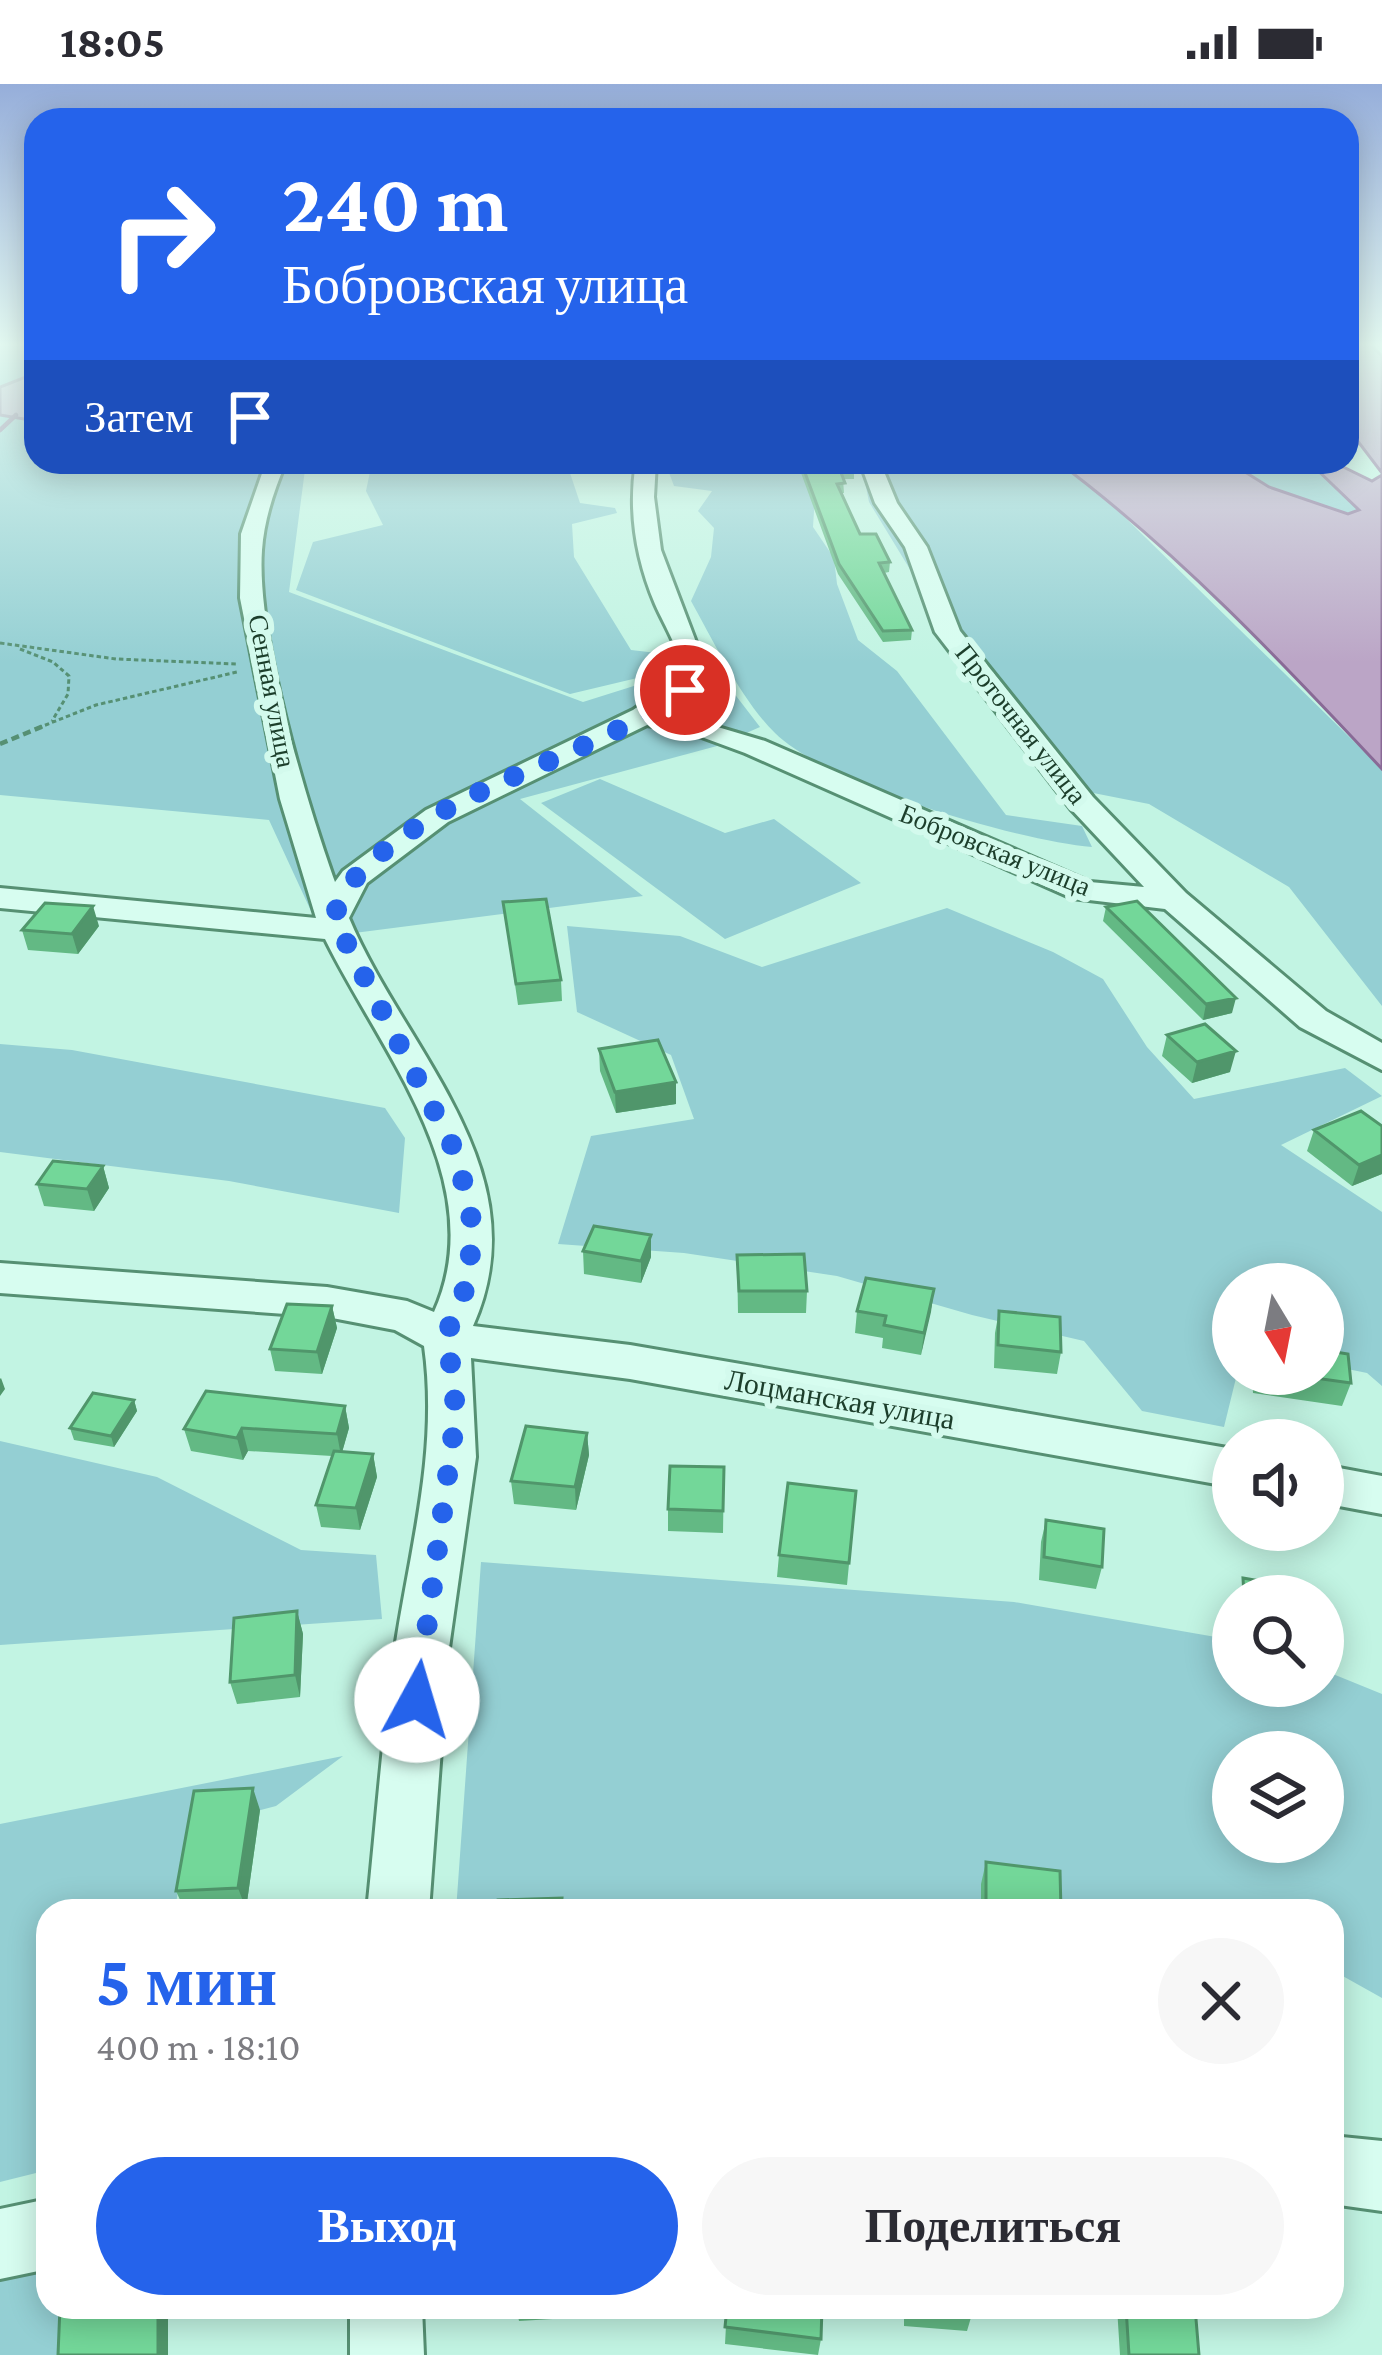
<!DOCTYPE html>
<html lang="ru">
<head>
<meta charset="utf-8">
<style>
  body { margin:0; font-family:"Crimson Pro",serif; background:#f7f7f7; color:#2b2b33; height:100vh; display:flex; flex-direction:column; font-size:45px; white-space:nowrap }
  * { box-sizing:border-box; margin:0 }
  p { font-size:39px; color:#7c7c81 }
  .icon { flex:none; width:66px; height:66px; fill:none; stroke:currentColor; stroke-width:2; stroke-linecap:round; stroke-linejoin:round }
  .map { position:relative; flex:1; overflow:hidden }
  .side { position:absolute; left:36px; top:1815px; width:1308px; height:420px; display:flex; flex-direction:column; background:#fff; border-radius:36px; box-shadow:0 6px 30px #0003 }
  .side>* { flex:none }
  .guide { position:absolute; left:24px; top:24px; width:1335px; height:366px; border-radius:36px; box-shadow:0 6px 30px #0003; background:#2563eb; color:#fff; overflow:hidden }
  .needle { width:78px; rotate:170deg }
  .buttons { position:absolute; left:1212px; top:1179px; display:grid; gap:24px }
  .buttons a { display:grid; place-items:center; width:132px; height:132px; border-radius:50%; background:#fff; box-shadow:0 6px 30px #0003; font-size:60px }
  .pin { position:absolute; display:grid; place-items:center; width:102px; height:102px; color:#fff; margin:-51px; border:6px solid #fff; border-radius:50%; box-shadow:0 3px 12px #0007 }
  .me { position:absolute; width:132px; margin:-66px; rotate:6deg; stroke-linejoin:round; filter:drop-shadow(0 0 9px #0008) }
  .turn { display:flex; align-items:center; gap:42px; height:252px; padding:0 60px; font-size:54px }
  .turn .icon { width:156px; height:156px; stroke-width:2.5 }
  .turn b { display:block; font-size:84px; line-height:102px }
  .then { display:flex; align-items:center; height:114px; padding:0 60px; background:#0003; gap:24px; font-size:45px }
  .round { display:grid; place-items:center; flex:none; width:126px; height:126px; border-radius:63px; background:#f7f7f7 }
  .overview { display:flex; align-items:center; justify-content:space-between; height:204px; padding:0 60px }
  h1 { font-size:72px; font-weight:700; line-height:90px; color:#2563eb }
  .cta { display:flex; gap:24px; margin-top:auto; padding:24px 60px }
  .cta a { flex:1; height:138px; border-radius:72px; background:#2563eb; color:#fff; font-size:48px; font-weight:700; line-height:138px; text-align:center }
  .cta a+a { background:#f7f7f7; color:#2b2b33 }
  .status { display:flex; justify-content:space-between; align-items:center; height:84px; padding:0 60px; background:#fff; direction:ltr }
  .status svg { height:33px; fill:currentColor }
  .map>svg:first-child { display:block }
  .green { fill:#94cfd3; fill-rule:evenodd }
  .water { fill:#bba5c6; stroke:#896a96; stroke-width:3 }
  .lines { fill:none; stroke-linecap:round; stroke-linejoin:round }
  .stream { stroke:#896a96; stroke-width:4.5 }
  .minor-casing { stroke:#569073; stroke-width:6 }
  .path-far1 { stroke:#569073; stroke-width:3; stroke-dasharray:4.5 3; stroke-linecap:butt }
  .path { stroke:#569073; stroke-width:4.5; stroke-dasharray:8 4.5; stroke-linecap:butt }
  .minor { fill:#d7fdf0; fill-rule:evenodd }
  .wall { fill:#63b984 }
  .shaded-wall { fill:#50966b }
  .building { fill:#73d799; stroke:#50966b; stroke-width:3 }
  .route { stroke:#2563eb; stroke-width:21; stroke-dasharray:0 37.8 }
  .labels { text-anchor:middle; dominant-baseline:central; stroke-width:12; stroke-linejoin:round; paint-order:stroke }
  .far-street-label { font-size:27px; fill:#1c3e2b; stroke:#d3faed }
  .street-label { font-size:30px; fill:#1c3e2b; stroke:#d3faed }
</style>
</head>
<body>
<div class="status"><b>18:05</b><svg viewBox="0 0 49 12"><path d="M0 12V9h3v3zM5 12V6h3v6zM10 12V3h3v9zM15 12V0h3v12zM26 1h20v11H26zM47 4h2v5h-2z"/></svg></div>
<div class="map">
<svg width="1382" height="2271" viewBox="0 0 1382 2271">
  <rect width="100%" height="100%" fill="#c2f4e3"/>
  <path class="green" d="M0,261H36V378H306L289,508L583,618L710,578L760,643L717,662L520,715L643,812L323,853L269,736L0,711Z
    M372,378H572L569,386L580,419L615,424L617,429L572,440L574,473L631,566L666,570L675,585L570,610L296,506L313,458L383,441L366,407Z
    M665,378H804L815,412L813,443L834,474L837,500L858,556L897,587L1006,731L1082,742L1092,763C1016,756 829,702 775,649C742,617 714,558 691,517L711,473L714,444L698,427L712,407L674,402Z
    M861,378H1058L1099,408L1382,685V922L1289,803L1149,720L1058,702L938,548L911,487L869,418Z
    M1229,378H1309L1359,426C1328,438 1257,396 1229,378Z
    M600,695L725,749L774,735L861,799L725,855L541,719Z
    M947,824L1053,868L1103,895L1147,963L1194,1015L1345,984L1382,1012L1281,1061L1382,1128V1302L1367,1289L1323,1280V1200H1233V1290H1237L1224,1343L1142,1327L1084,1257L972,1231L837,1192L684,1169L558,1160L591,1052L694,1035L671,971L577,928L567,842L680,852L762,883Z
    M0,960L72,966L385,1024L405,1054L399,1129L229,1097L0,1068Z
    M0,1357L157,1393L301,1466L376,1471L382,1535L0,1561Z
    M481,1478L1014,1518L1233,1556V1602H1323V1586L1382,1610V1914L1332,1886V1827H456ZM1233,1668H1323V1758H1233Z
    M343,1672L276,1722L187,1745L175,1827H48V2086L0,2098V1740Z
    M48,2166V2223H147L156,2271H0V2178Z"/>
  <path class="water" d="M1347,261H1371L1382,272V389L1347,343Z
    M36,289V337L0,331V303Z
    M1058,378H1229L1269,403L1348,430L1359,426L1309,378H1333L1372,397L1382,391V685C1282,578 1176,466 1058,378Z"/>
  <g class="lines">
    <path class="stream" d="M0,346L16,331"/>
    <defs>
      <path id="minor" d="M266,378H286C274,406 264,436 262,466C256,551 306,716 335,798L343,787L426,726L633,626L683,592C680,565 666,545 655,520C636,475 628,427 636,378H656L654,413L661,466L710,595L667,628L765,657L1090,798L1144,803L1071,725L935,548L905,463L875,419L860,378H880L897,419L927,463L960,547L1093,713L1186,809L1326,927L1382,959V986L1300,943L1165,825L1072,814L745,669L688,648L647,641L448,738L367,799L349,834C405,967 542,1087 473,1242L630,1261L1233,1365V1403L630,1295L471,1274L476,1373L448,1571L429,1827H367C376,1742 382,1656 394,1571C409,1468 439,1368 424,1262L395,1246L327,1233L0,1209V1179L327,1203L407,1217L434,1228C493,1098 380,967 325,855L0,824V804L316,834L280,715L240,514L241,450Z
        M1323,1381L1382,1392V1430L1323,1419Z
        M1332,2052L1382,2057V2127L1332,2120Z
        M48,2115V2185L0,2195V2125Z
        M350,2223H422L424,2271H350Z"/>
    </defs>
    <use href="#minor" class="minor-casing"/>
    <path class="path-far1" d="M0,559L116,575L236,580
      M20,565L53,578L69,592L68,610L52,637
      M38,644L96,621L237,588"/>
    <path class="path" d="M0,660L46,641"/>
    <use href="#minor" class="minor"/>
  </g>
  <path class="wall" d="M797,378H849L854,385V395H843L844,409H841L860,450L890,478L889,488L884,489L912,546L911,556L883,558L838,490Z
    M503,818L561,896L562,917L518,921Z
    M1106,823L1232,929L1203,936L1103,837Z
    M99,842L78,870L28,866L22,846Z
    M1167,951L1230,988L1192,999L1162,972Z
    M599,965L676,998V1020L616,1029L600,987Z
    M1382,1042V1090L1352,1102L1307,1067L1314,1046Z
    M103,1082L109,1104L94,1127L44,1122L37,1100Z
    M583,1167L651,1173L641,1199L584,1190Z
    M737,1171L807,1207L806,1229H738Z
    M934,1205L921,1271L882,1264L883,1254L855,1249L857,1227Z
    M332,1222L337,1244L322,1290L275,1287L270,1265Z
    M999,1227L1061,1268L1057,1290L994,1284L995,1249Z
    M1252,1290H1323L1351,1299L1342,1322L1253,1309Z
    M134,1316L137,1327L114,1363L74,1356L70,1344Z
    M345,1322L349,1344L342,1368L373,1370L377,1393L360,1446L321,1443L316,1421L332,1372L248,1367L243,1376L191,1367L184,1345Z
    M587,1349L589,1371L576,1426L514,1420L511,1397Z
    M724,1383L723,1449L668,1447V1425Z
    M856,1407L847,1501L777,1493L779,1471Z
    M1046,1436L1102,1483L1096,1505L1039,1496L1041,1458Z
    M297,1527L303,1550L300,1613L237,1620L230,1598Z
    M260,1726L246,1825L185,1827L176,1807Z
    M986,1778L1061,1827H981V1800Z
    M1332,1861L1342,1924L1332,1943Z
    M516,2223H586V2233L519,2237Z
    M727,2223L821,2255L818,2271L725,2260Z
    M904,2223H972V2230L967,2247L904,2242Z
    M1117,2223H1195L1199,2271H1120Z"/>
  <path class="shaded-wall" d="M93,822L99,842L78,870L72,850Z
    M1236,914L1232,929L1203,936L1206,920Z
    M1236,967L1230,988L1192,999L1197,978Z
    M676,998V1020L616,1029L615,1008Z
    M1382,1071V1090L1352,1102L1359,1081Z
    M103,1082L109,1104L94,1127L87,1105Z
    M651,1151V1173L641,1199V1177Z
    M934,1205L931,1228L921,1271L924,1249Z
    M332,1222L337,1244L322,1290L317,1268Z
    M1,1294L5,1305L0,1312V1295Z
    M134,1316L137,1327L114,1363L111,1352Z
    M345,1322L349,1344L341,1372L337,1350Z
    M242,1344L248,1367L243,1376L237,1354Z
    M587,1349L589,1371L576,1426L575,1403Z
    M373,1370L377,1393L360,1446L356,1424Z
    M297,1527L303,1550L300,1613L295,1591Z
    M253,1704L260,1726L246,1825L238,1804Z
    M158,2223H168V2271H158Z"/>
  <path class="building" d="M801,378H849L854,385L840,386L845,399L837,400L860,450H876L890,478L879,479L912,546L883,547L839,480Z
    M546,815L561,896L516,900L503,818Z
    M1137,817L1236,914L1206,920L1106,823Z
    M45,819L93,822L72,850L22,846Z
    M1205,940L1236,967L1197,978L1167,951Z
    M658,956L676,998L615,1008L599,965Z
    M1361,1027L1382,1042V1071L1359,1081L1314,1046Z
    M53,1077L103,1082L87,1105L37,1100Z
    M594,1142L651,1151L641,1177L583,1167Z
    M804,1170L807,1207H739L737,1171Z
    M866,1194L934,1205L924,1249L884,1241L886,1232L857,1227Z
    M287,1220L332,1222L317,1268L270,1265Z
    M999,1227L1060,1233L1061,1268L998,1261Z
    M1323,1266L1348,1270L1351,1299L1286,1290H1323Z
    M206,1307L345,1322L337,1350L242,1344L237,1354L184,1345Z
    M93,1309L134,1316L111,1352L70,1344Z
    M526,1342L587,1349L575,1403L511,1397Z
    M334,1367L373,1370L356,1424L316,1421Z
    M670,1382L724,1383L723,1427L668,1425Z
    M788,1399L856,1407L849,1479L779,1471Z
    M1046,1436L1104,1445L1102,1483L1044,1473Z
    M1243,1494L1305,1505L1306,1512H1244Z
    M297,1527L295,1591L230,1598L234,1534Z
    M253,1704L238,1804L176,1807L194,1707Z
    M986,1778L1060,1787L1061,1827H986Z
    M562,1814L561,1827H497L498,1816Z
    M810,1821L855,1827H809Z
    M1332,1861L1336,1862L1342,1924L1332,1923Z
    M60,2223H158V2271H58Z
    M727,2223H822L821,2255L725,2243Z
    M908,2223H972V2230L908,2225Z
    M1126,2223H1195L1199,2271H1129Z"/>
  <linearGradient id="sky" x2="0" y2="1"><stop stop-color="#96aeda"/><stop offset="0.45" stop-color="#e4faf2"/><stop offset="1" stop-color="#e4faf2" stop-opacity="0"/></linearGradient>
  <rect width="1382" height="579" fill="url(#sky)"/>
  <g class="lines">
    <path class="route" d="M417,1616L454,1344L455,1299L445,1254L470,1193L471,1126L454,1065L333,833C340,820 346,803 356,793C444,699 584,679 685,606"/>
  </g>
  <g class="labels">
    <g class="far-street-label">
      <text transform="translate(272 607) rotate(79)">Сенная улица</text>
      <text transform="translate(1021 640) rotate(52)">Проточная улица</text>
      <text transform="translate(995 766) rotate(22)">Бобровская улица</text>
    </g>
    <g class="street-label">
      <text transform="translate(840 1315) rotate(10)">Лоцманская улица</text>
    </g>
  </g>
</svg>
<div class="buttons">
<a><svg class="needle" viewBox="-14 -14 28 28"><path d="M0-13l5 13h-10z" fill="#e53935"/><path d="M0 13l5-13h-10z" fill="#7c7c81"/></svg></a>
<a><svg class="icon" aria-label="sound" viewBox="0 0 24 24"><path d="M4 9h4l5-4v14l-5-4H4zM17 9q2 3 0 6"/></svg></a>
<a><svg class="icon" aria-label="search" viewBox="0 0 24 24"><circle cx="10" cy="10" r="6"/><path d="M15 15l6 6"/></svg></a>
<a><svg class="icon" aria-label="layers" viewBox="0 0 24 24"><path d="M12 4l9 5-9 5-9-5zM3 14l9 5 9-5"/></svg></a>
</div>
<div class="pin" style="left:685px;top:606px;background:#d93025"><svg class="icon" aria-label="arrive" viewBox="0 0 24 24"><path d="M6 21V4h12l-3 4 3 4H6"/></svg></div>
<svg class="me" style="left:417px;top:1616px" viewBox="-20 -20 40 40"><circle r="19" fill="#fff"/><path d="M0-13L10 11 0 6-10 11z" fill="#2563eb"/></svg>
<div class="guide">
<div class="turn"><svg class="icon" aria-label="right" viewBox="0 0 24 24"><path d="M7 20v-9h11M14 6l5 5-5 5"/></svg><div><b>240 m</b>Бобровская улица</div></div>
<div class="then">Затем<svg class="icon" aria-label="arrive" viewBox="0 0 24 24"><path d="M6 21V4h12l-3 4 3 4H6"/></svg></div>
</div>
<section class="side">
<div class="overview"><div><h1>5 мин</h1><p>400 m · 18:10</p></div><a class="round"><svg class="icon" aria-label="close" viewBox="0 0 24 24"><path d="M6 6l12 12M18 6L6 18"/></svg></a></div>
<div class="cta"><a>Выход</a><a>Поделиться</a></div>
</section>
</div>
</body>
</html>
